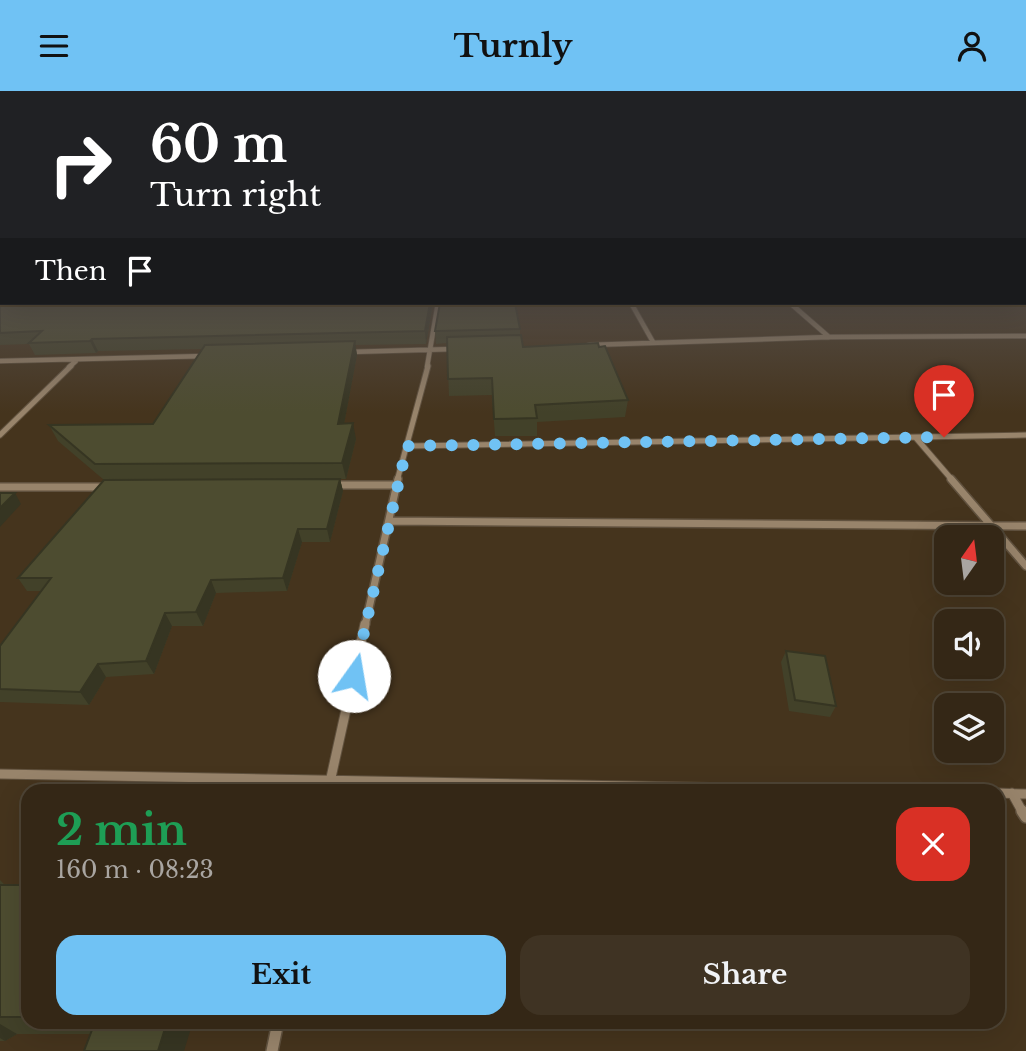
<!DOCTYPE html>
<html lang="en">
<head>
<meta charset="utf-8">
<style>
  body { margin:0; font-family:"Libre Baskerville",serif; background:#3f3323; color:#f1f3f6; height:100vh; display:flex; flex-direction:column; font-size:26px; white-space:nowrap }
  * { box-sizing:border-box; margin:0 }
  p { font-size:23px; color:#a9a5a1 }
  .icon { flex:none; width:38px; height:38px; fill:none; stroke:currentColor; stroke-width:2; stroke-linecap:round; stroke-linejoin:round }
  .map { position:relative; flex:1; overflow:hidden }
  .details { position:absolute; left:21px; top:693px; width:984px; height:245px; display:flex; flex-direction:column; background:#342716; border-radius:21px; box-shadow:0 7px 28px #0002,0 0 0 2px #4e4435 }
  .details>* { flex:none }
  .top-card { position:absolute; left:0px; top:0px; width:1027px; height:214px; box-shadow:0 7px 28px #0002,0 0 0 2px #4e4435; background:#202124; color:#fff; overflow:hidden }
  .needle { width:46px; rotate:14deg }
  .controls { position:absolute; left:934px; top:434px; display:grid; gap:14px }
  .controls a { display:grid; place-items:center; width:70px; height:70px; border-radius:14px; background:#342716; box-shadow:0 7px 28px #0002,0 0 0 2px #4e4435; font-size:35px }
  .pin { position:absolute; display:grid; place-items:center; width:60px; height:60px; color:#fff; margin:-72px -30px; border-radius:50% 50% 50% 0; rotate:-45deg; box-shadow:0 0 7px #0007 }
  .pin .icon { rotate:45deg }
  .me { position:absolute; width:77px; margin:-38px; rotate:13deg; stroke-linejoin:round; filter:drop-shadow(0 0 5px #0008) }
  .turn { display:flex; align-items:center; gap:24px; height:147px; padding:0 35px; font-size:32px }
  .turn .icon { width:91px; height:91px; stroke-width:2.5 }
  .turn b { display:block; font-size:49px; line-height:60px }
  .then { display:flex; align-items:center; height:66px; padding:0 35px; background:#0003; gap:14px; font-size:26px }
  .round { display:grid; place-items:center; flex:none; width:74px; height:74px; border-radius:21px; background:#3f3323 }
  .summary { display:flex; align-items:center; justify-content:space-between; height:119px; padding:0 35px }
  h1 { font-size:42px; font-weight:700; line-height:52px; color:#1e9e55 }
  .button { display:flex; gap:14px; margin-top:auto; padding:14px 35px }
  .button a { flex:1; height:80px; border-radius:21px; background:#70c2f4; color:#111; font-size:28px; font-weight:700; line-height:80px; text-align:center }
  .button a+a { background:#3f3323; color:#f1f3f6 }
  header { display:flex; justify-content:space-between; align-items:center; height:91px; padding:0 35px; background:#70c2f4; color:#111; font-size:32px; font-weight:700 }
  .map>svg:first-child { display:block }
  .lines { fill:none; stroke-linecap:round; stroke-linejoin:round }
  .minor-far4-casing { stroke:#60513e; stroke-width:6 }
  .minor-far3-casing { stroke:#60513e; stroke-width:7 }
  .minor-far2-casing { stroke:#60513e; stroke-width:10 }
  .minor-far1-casing { stroke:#60513e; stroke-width:11 }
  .minor-casing { stroke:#60513e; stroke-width:14 }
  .minor-far4 { stroke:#98846b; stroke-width:4.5 }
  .minor-far3 { stroke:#98846b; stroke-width:5 }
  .minor-far2 { stroke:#98846b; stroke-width:7 }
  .minor-far1 { stroke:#98846b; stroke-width:9 }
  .minor { stroke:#98846b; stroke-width:11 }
  .wall { fill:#424129 }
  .shaded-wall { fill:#363522 }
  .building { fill:#4d4c30; stroke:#363522; stroke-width:2 }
  .route { stroke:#70c2f4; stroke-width:12; stroke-dasharray:0 21.6 }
</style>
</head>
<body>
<header><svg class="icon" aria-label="menu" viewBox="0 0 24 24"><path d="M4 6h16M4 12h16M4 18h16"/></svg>Turnly<svg class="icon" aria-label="person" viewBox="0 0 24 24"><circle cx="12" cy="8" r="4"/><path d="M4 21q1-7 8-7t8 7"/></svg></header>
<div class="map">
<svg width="1026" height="960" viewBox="0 0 1026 960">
  <rect width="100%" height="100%" fill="#45341d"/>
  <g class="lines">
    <defs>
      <path id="minor-far4" d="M631,212L653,251
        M790,212L829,246
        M0,216L6,212
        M589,254L829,246L1026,245
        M348,261L455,258
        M0,270L207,265
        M69,276L76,270
        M427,276L438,212"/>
      <path id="minor-far3" d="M0,344L71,275
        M916,347L953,390
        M407,355L1026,344
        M397,390L428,275"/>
      <path id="minor-far2" d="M951,388L1026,475
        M334,394H396
        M0,396H105
        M390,430L1026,435
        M365,535L398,388"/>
      <path id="minor-far1" d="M0,683L894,700
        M328,700L365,533
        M998,702L1026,703
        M1012,702L1023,722"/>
      <path id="minor" d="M1022,720L1026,726
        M272,960L278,931"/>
    </defs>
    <use href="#minor-far4" class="minor-far4-casing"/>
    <use href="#minor-far3" class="minor-far3-casing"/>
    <use href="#minor-far2" class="minor-far2-casing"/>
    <use href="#minor-far1" class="minor-far1-casing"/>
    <use href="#minor" class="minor-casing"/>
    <use href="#minor-far4" class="minor-far4"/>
    <use href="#minor-far3" class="minor-far3"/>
    <use href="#minor-far2" class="minor-far2"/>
    <use href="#minor-far1" class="minor-far1"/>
    <use href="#minor" class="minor"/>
  </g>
  <path class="wall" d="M5,212H433L426,253L355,254L357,264L344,333L356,348L346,388H340L343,400L330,451H302L287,500L216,502L203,535H172L154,583L106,586L89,614L0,611V555L41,500H27L18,487L104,389L58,350L49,334L153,333L203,258L98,260L96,262L35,264L29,253L0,254V215H6Z
    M520,238V244L523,256L628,309L625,326L537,331V345H495L492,304L449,305L447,252L436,253L435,240Z
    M786,560L836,615L830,626L789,620L781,571Z
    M0,789L5,794H28V931H193L91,943H17L5,950H0Z"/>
  <path class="shaded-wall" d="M1,196L2,210L0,211V197Z
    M430,212H433L426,253L425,240Z
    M92,248L98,260L96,262L90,250Z
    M355,250L357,264L341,349L338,333Z
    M353,332L356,348L346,388L342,372Z
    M340,388L343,400L330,451L327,438Z
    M15,402L21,413L0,436V417Z
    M298,438L302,451L287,500L283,487Z
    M211,489L216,502L203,535L196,521Z
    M165,522L172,535L154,583L146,570Z
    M98,573L106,586L89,614L80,601Z
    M167,931H193L184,960H158Z
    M0,933L17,943L5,950L0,947Z"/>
  <path class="building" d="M0,187H2V197H0Z
    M106,212H430L425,240L92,248L90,250L29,252L42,240L0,242V215Z
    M440,212H515L520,238L435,240Z
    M521,244L523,256L598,252L599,256L605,255L628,309L535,314L537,327L494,328L492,287L448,288L447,246Z
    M355,250L338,333L353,332L342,372L95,373L49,334L153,333L205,254Z
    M340,388L327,438H298L283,487L211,489L196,521L165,522L146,570L98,573L80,601L0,598V555L51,487H18L104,389Z
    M0,402H15L0,417Z
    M786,560L825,565L836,615L795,609Z
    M0,794H28V926H0Z
    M95,931H167L158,960H84Z"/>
  <linearGradient id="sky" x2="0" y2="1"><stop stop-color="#261d10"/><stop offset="0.58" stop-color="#56504c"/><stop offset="1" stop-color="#56504c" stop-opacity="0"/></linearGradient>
  <rect width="1026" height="322" fill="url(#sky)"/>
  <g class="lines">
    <path class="route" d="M354,585L407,355L944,346"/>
  </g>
</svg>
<div class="controls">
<a><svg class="needle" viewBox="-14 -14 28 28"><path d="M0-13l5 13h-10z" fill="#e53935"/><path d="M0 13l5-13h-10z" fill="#a9a5a1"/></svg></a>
<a><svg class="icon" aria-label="sound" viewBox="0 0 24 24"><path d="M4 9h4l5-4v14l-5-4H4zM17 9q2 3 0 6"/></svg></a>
<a><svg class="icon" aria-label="layers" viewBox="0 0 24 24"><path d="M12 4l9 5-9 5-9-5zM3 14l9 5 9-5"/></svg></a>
</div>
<div class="pin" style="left:944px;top:346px;background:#d93025"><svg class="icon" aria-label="arrive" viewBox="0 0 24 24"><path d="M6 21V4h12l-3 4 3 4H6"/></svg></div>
<svg class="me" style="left:354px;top:585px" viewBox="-20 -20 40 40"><circle r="19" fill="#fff"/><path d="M0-13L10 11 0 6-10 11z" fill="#70c2f4"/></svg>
<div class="top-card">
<div class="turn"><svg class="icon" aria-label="right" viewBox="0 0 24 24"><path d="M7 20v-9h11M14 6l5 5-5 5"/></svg><div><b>60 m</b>Turn right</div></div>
<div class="then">Then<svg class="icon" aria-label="arrive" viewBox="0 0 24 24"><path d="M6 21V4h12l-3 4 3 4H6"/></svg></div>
</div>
<section class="details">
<div class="summary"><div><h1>2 min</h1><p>160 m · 08:23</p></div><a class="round" style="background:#d93025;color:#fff"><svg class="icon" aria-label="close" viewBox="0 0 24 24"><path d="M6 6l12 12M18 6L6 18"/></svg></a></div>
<div class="button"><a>Exit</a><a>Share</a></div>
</section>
</div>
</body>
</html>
